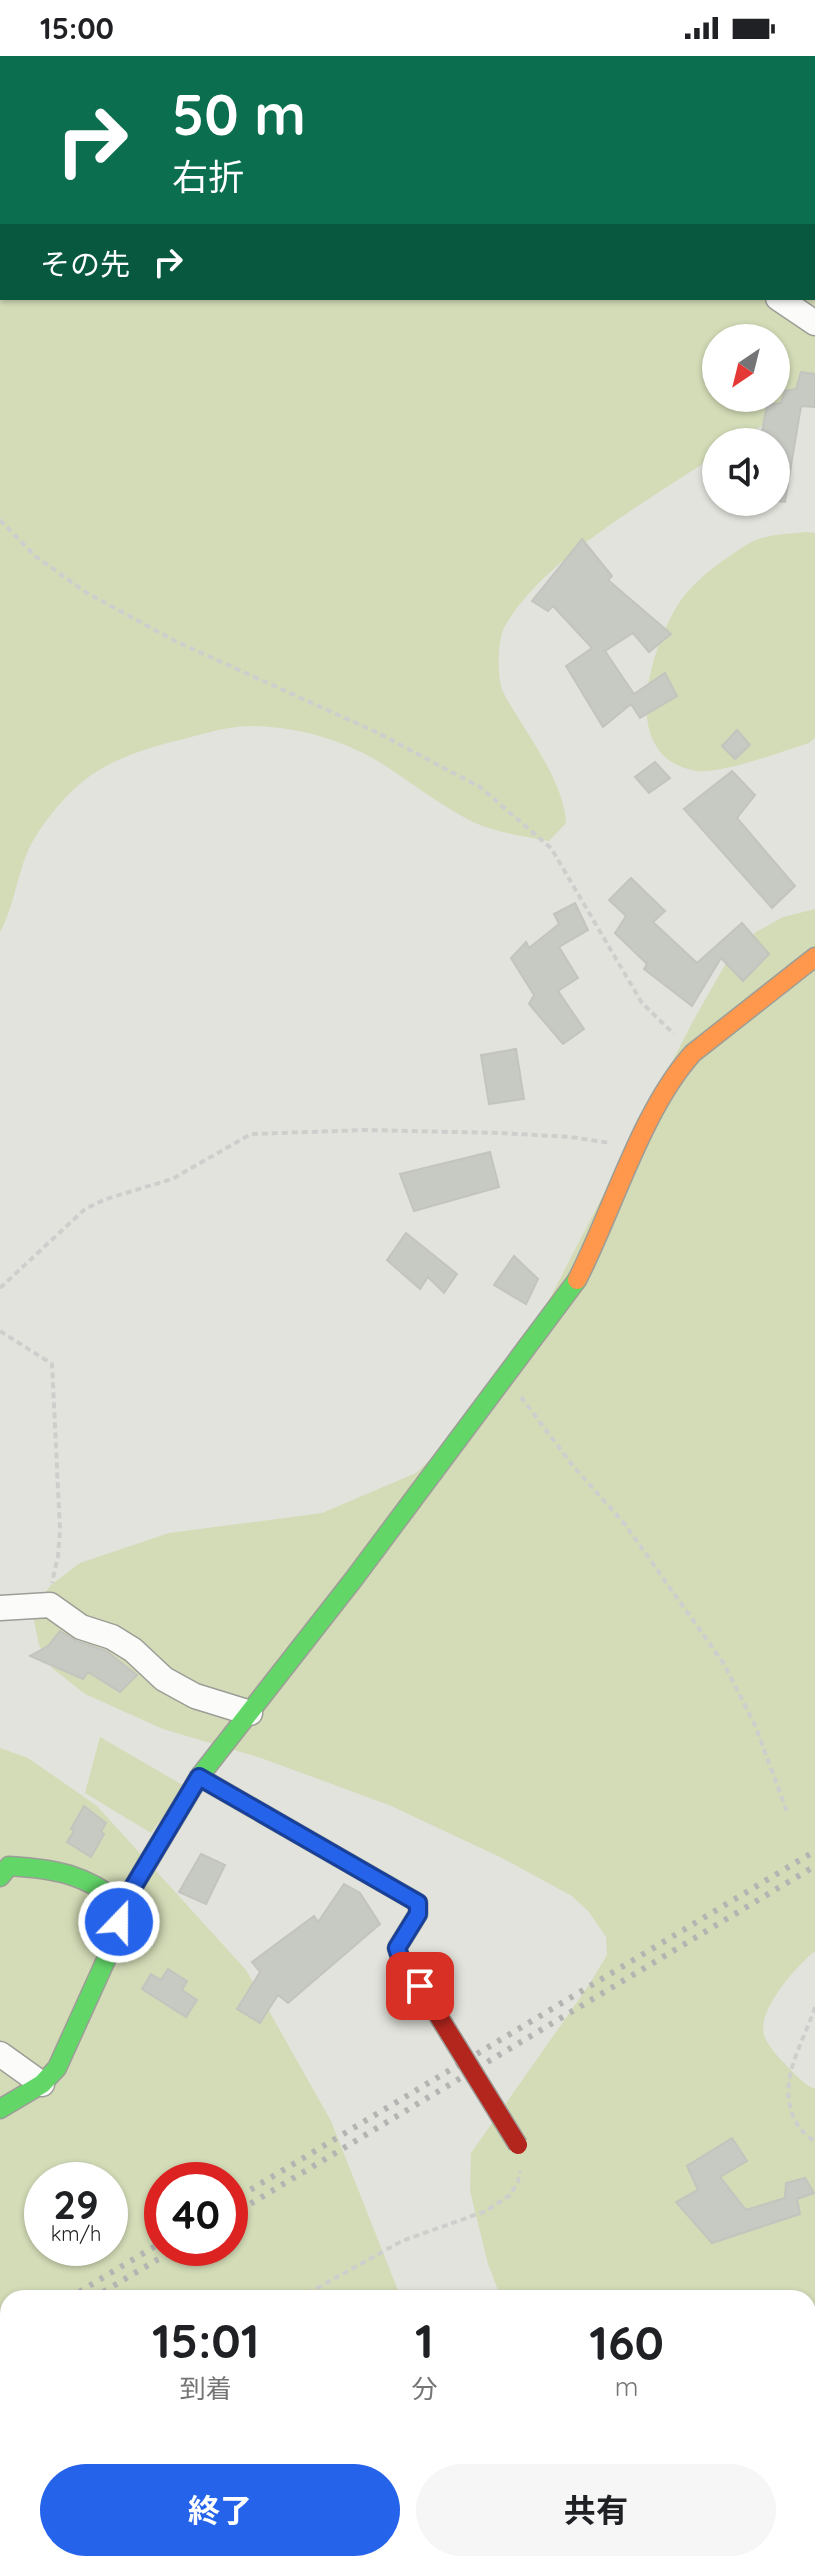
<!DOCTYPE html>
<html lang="ja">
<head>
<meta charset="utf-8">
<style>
  body { margin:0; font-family:Quicksand,"Noto Sans JP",sans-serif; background:#f6f6f6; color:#202124; height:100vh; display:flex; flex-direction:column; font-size:30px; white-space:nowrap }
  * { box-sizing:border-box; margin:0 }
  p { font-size:26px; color:#757577 }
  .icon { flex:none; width:44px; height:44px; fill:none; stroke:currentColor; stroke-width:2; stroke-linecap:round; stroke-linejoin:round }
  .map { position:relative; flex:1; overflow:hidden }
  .sheet { position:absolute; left:0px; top:2234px; width:816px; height:282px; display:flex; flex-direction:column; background:#fff; border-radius:24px 24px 0 0; box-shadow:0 2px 6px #0004 }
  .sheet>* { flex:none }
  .banner { position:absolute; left:0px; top:0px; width:816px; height:244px; box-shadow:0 2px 6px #0004; background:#0b6e4f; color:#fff; overflow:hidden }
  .needle { width:52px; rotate:215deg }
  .tools { position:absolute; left:702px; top:268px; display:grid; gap:16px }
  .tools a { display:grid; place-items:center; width:88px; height:88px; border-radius:50%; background:#fff; box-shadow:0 2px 6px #0004; font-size:40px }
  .speed { position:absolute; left:24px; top:2106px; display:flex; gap:16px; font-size:40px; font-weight:700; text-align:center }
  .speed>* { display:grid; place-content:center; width:104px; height:104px; border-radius:50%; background:#fff; box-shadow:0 2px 6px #0004; line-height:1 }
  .speed small { font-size:20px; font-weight:400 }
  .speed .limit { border:12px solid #d22; background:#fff; color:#111 }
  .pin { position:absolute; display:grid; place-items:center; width:68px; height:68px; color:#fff; margin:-34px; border-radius:16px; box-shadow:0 4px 12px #0006 }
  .me { position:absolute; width:88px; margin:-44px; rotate:22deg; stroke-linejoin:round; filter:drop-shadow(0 0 6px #0008) }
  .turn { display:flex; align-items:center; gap:28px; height:168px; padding:0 40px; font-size:36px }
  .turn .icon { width:104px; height:104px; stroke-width:2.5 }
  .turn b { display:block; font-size:56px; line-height:68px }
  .then { display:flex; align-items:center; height:76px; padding:0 40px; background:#0003; gap:16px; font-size:30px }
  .eta { display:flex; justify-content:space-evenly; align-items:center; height:136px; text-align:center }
  .eta b { font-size:48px; font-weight:700; line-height:56px }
  .action { display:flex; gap:16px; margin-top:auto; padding:16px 40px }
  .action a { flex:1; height:92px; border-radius:48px; background:#2563eb; color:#fff; font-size:32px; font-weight:700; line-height:92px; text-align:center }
  .action a+a { background:#f6f6f6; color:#202124 }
  .status { display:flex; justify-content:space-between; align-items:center; height:56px; padding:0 40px; background:#fff; direction:ltr }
  .status svg { height:22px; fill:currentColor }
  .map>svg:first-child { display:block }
  .green { fill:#d3dcb7; fill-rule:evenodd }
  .building { fill:#c7c9c3; stroke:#c3c4be; stroke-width:2 }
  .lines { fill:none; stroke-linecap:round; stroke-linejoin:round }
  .street-casing { stroke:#9c9d97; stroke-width:27 }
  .fast-casing { stroke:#9c9d97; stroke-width:21 }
  .slow-casing { stroke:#9c9d97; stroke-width:21 }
  .jam-casing { stroke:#9c9d97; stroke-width:21 }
  .path { stroke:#cecfcd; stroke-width:4; stroke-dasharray:6 4; stroke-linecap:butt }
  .street { stroke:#fbfbfa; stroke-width:24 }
  .fast { stroke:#63d668; stroke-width:18 }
  .slow { stroke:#ff974d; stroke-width:18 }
  .jam { stroke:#b3261e; stroke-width:18 }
  .rail { stroke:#b4b4b3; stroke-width:6; stroke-dasharray:4 8; stroke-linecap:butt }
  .jam-bridge-casing { stroke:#9c9d97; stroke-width:21; stroke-linecap:butt }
  .jam-bridge { stroke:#b3261e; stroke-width:18 }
  .route-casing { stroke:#184099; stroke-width:20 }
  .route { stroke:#2563eb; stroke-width:14 }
</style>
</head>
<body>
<div class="status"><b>15:00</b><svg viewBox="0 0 49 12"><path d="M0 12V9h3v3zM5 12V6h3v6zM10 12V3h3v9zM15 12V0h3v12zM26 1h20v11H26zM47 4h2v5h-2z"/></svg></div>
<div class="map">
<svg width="815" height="2515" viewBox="0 0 815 2515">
  <rect width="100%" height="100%" fill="#e2e3dc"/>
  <path class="green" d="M0,0H392L2,2V242H814V2H612L813,0L815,2V336L736,386H716V399C651,443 544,502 505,570C497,583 497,623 503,636C523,674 564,723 566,767L549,785C524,780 497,777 473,766C440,749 412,727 381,707C344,684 298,671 254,670C227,669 197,680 171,686C108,703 77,720 39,775C17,806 18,843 0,876ZM716,282H776V342H716Z
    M807,476L815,477V682L809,687C784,695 721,718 697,715C616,702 650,593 679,547C695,523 724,503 748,488C765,478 787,478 807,476Z
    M815,853V1895C797,1910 757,1953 764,1979C767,1989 779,2002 786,2009C795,2018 803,2028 815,2033V2515H686L674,2508H808V2242H501L488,2208L470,2135L471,2097L589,1929L607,1899L606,1881L589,1856L572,1840L500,1801L389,1749L261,1702L163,1673L85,1638L52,1612L39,1589L32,1555L51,1529L80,1507L169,1477L322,1457L416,1417L503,1333L692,967L730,900L756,876L783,861Z
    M100,1681L186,1731L151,1777L85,1737Z
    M0,1692L28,1702L97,1750L246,1914L331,2065L401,2242H8V2508H438L435,2515H0ZM42,2124H110V2192H42ZM162,2124H230V2192H162Z"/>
  <path class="building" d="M801,316L815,318V351L801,350L785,446L776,445V386H760L767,349L781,347L785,335L796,333Z
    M582,483L612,520L608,524L671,578L649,596L633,577L605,595L634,638L665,617L677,640L640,662L631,648L603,671L566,610L592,592L553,550L548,555L532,545Z
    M737,674L750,689L735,703L722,690Z
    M655,706L670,722L649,737L635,721Z
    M732,715L755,739L737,762L795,830L772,852L684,753Z
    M631,822L665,855L653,866L697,907L742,867L769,898L743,925L721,902L692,950L644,913L647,908L615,877L626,860L609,844Z
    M575,847L588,874L559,891L578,922L558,935L584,973L563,988L529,948L534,939L511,902L526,886L529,892L559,868L554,858Z
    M516,993L524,1043L489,1048L481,999Z
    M490,1096L499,1131L414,1155L400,1118Z
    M406,1177L457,1218L444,1237L428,1221L420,1233L387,1204Z
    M514,1200L538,1223L526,1248L494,1229Z
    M60,1575L76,1585L106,1595L137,1619L120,1636L88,1616L83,1623L30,1600L48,1590Z
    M84,1750L106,1767L101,1776L104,1778L91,1801L67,1786L74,1775L71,1773Z
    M201,1798L225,1809L206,1848L179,1836Z
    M344,1828L360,1837L380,1868L288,1947L278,1939L260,1967L237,1953L260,1916L252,1906L314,1860L318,1866Z
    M168,1913L187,1925L182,1934L197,1944L186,1961L142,1933L151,1918L161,1924Z
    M732,2082L747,2105L720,2121L746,2154L785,2142L786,2127L805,2122L814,2137L797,2143L800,2158L712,2187L676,2146L698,2134L687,2110Z"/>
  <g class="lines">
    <defs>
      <path id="street" d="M317,0L320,2
        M778,242L815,267
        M0,1552L50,1549L81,1571L112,1581L133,1594L164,1623L195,1640L250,1657
        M0,1998L42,2028"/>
      <path id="fast" d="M814,153L815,154
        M814,206L815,207
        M0,1821L9,1810C57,1813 84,1818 123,1848
        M413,1844L418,1847V1858L397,1892L402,1907L420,1930
        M0,2053L42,2028L57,2012L115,1884L123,1848L199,1721L353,1524L577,1224"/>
      <path id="slow" d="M493,0L497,2
        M577,1224C613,1154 641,1055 693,997L815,901
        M199,1721L413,1844"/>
      <path id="jam" d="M630,0L632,2"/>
    </defs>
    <use href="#street" class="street-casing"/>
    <use href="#fast" class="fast-casing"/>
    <use href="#slow" class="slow-casing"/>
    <use href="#jam" class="jam-casing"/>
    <path class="path" d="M0,464L35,500L87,537L177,586L376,676L480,731L551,792L642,947L674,978
      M0,1232L85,1153L106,1143L172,1123L251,1078L366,1074L500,1077L570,1081L611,1087
      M0,1275L52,1308L60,1474L58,1500L52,1527
      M521,1341L573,1410L624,1467L724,1608L755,1669L787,1756
      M815,1951C803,1989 774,2028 797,2068C801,2075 809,2081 815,2086
      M299,2242L402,2185L486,2155L510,2139L518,2126L520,2115
      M0,2407L8,2403"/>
    <use href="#street" class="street"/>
    <use href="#fast" class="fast"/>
    <use href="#slow" class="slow"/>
    <use href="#jam" class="jam"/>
    <path class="rail" d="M230,2146L815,1795
      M230,2160L815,1810
      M69,2242L162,2186
      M93,2242L177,2192
      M0,2283L8,2279
      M0,2298L8,2293"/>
    <defs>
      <path id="jam-bridge" d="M420,1930L518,2089"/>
    </defs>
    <use href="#jam-bridge" class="jam-bridge-casing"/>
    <use href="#jam-bridge" class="jam-bridge"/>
  </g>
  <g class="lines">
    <defs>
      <path id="route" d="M119,1866L123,1848L199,1721L418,1847V1858L397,1892L402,1907L420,1930"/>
    </defs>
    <use href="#route" class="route-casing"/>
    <use href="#route" class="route"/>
  </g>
</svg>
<div class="tools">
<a><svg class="needle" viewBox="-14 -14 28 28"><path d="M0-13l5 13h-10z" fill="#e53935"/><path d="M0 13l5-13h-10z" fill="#757577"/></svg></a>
<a><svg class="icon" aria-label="sound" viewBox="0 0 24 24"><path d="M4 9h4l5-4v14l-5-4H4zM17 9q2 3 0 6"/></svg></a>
</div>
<div class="speed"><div>29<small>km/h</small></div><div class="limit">40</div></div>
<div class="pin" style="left:420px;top:1930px;background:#d93025"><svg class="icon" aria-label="arrive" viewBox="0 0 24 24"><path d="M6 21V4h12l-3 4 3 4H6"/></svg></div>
<svg class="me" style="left:119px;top:1866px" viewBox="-20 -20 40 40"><circle r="17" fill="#2563eb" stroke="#fff" stroke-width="3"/><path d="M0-11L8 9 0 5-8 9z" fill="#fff"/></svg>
<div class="banner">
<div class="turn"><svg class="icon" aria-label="right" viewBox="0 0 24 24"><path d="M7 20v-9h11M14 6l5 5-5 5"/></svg><div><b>50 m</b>右折</div></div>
<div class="then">その先<svg class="icon" aria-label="right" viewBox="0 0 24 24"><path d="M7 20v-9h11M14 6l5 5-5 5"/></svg></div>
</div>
<section class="sheet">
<div class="eta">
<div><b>15:01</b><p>到着</p></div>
<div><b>1</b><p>分</p></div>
<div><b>160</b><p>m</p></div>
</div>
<div class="action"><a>終了</a><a>共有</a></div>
</section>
</div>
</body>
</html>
